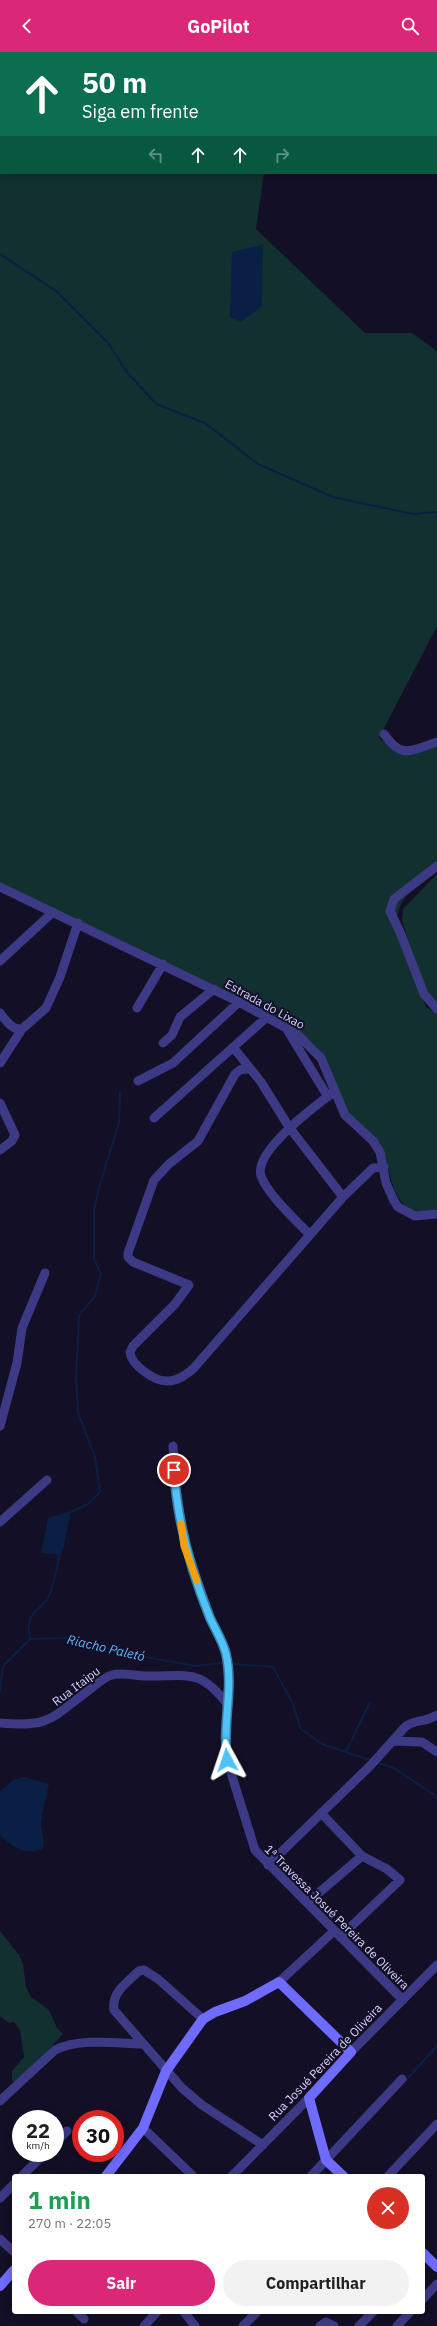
<!DOCTYPE html>
<html lang="pt">
<head>
<meta charset="utf-8">
<style>
  body { margin:0; font-family:"IBM Plex Sans",sans-serif; background:#f2f2f2; color:#202124; height:100vh; display:flex; flex-direction:column; font-size:15px; white-space:nowrap }
  * { box-sizing:border-box; margin:0 }
  p { font-size:13px; color:#757577 }
  .icon { flex:none; width:22px; height:22px; fill:none; stroke:currentColor; stroke-width:2; stroke-linecap:round; stroke-linejoin:round }
  .map { position:relative; flex:1; overflow:hidden }
  .details { position:absolute; left:12px; top:2122px; width:413px; height:140px; display:flex; flex-direction:column; background:#fff; border-radius:4px; box-shadow:0 2px 10px #0003 }
  .details>* { flex:none }
  .guide { position:absolute; left:0px; top:0px; width:437px; height:122px; box-shadow:0 2px 10px #0003; background:#0b6e4f; color:#fff; overflow:hidden }
  .speed { position:absolute; left:12px; top:2058px; display:flex; gap:8px; font-size:20px; font-weight:700; text-align:center }
  .speed>* { display:grid; place-content:center; width:52px; height:52px; border-radius:50%; background:#fff; box-shadow:0 2px 10px #0003; line-height:1 }
  .speed small { font-size:10px; font-weight:400 }
  .speed .limit { border:6px solid #d22; background:#fff; color:#111 }
  .pin { position:absolute; display:grid; place-items:center; width:34px; height:34px; color:#fff; margin:-17px; border:2px solid #fff; border-radius:50%; box-shadow:0 1px 4px #0007 }
  .me { position:absolute; width:44px; margin:-22px; rotate:355deg; stroke-linejoin:round; filter:drop-shadow(0 0 3px #0008) }
  .turn { display:flex; align-items:center; gap:14px; height:84px; padding:0 16px; font-size:18px }
  .turn .icon { width:52px; height:52px; stroke-width:2.5 }
  .turn b { display:block; font-size:28px; line-height:34px }
  .lanes { display:flex; align-items:center; height:38px; padding:0 16px; background:#0003; justify-content:center; gap:20px; direction:ltr }
  .lanes .off { opacity:.35 }
  .round { display:grid; place-items:center; flex:none; width:42px; height:42px; border-radius:21px; background:#f2f2f2 }
  .headline { display:flex; align-items:center; justify-content:space-between; height:68px; padding:0 16px }
  h1 { font-size:24px; font-weight:700; line-height:30px; color:#1e9e55 }
  .primary-button { display:flex; gap:8px; margin-top:auto; padding:8px 16px }
  .primary-button a { flex:1; height:46px; border-radius:24px; background:#db2777; color:#fff; font-size:16px; font-weight:700; line-height:46px; text-align:center }
  .primary-button a+a { background:#f2f2f2; color:#202124 }
  header { display:flex; justify-content:space-between; align-items:center; height:52px; padding:0 16px; background:#db2777; color:#fff; font-size:18px; font-weight:700 }
  .map>svg:first-child { display:block }
  .green { fill:#12302f }
  .water { fill:#0a1f44 }
  .lines { fill:none; stroke-linecap:round; stroke-linejoin:round }
  .stream { stroke:#0a1f44; stroke-width:2 }
  .street { stroke:#3d3a85; stroke-width:9 }
  .secondary { stroke:#6f6bff; stroke-width:10 }
  .route-casing { stroke:#337fa1; stroke-width:10 }
  .route { stroke:#4fc3f7; stroke-width:7 }
  .slow { stroke:#f59e0b; stroke-width:7 }
  .labels { text-anchor:middle; dominant-baseline:central; stroke-width:4; stroke-linejoin:round; paint-order:stroke }
  .street-label { font-size:12px; fill:#d9d4ff; stroke:#130f26 }
  .water-label { font-size:13px; font-style:italic; fill:#62b6ff; stroke:#130f26 }
</style>
</head>
<body>
<header><svg class="icon" aria-label="back" viewBox="0 0 24 24"><path d="M15 5l-7 7 7 7"/></svg>GoPilot<svg class="icon" aria-label="search" viewBox="0 0 24 24"><circle cx="10" cy="10" r="6"/><path d="M15 15l6 6"/></svg></header>
<div class="map">
<svg width="437" height="2274" viewBox="0 0 437 2274">
  <rect width="100%" height="100%" fill="#130f26"/>
  <path class="green" d="M0,0L133,1H1V121H264L256,177L365,281H412L437,299V574L379,686L400,702L437,693V817L406,844L400,854L397,864L396,875L426,955L437,962V1157C387,1171 394,1115 378,1089C370,1078 357,1073 349,1062C336,1045 332,1020 321,1001C315,990 302,982 292,974L0,831Z
    M437,822V958L424,944L402,868L403,857Z
    M0,1879L19,1903L23,1912L26,1935L31,1945L49,1958L57,1976L63,1982L16,2032L12,2028V2019L24,2005L20,1978L14,1970L9,1971L0,1964Z"/>
  <path class="water" d="M263,193L262,254L241,270L230,265L232,200Z
    M71,1459L64,1494L60,1503L41,1501L48,1466Z
    M24,1725L49,1732C47,1740 40,1770 41,1776C43,1784 45,1788 42,1797C24,1804 13,1795 0,1783V1739L13,1728Z"/>
  <g class="lines">
    <path class="stream" d="M0,202L56,239L108,291L127,320L156,352L205,371L258,412L333,445L413,462L437,460
      M71,1460L88,1452L100,1440L95,1405L78,1361L76,1326L79,1264L95,1244L101,1222L94,1207V1158L99,1135L119,1071L120,1040
      M30,1587C23,1557 44,1560 50,1541C55,1529 57,1514 60,1502
      M234,1612L273,1615L292,1650L301,1677L322,1692L372,1709
      M0,1639L3,1614L30,1587L66,1586L134,1603L196,1614L221,1611
      M346,1700L370,1650
      M378,1711L394,1716L437,1745
      M406,2028L437,1994
      M319,2124L326,2115"/>
    <path class="street" d="M284,0L286,1
      M315,1L316,0
      M436,43H437
      M384,682C402,708 411,698 437,690
      M437,814L394,847L390,859L400,880L424,942L437,957
      M0,835L239,950L297,982L321,1006L345,1063L373,1089L380,1100L386,1131L394,1149L398,1155L415,1164L437,1162
      M0,909L53,860
      M137,956L163,912
      M0,961C6,969 12,978 22,977L46,956L60,925L78,871
      M286,976L328,1045
      M163,991L172,983L180,965L214,937
      M233,995L261,1030L289,1075L343,1145L193,1317C186,1322 178,1329 168,1329C155,1330 131,1313 130,1300L133,1294L175,1252L189,1233L133,1210L128,1205V1201L154,1128L169,1112L198,1089L235,1022L240,1018L250,1016
      M0,1011L22,977
      M138,1029L173,1011L239,950
      M0,1051L15,1083L12,1089L0,1098
      M154,1066L267,965
      M343,1145L373,1116L384,1115
      M310,1183C295,1167 268,1143 261,1124C253,1099 318,1052 335,1039
      M0,1374L17,1311L22,1276L45,1221
      M173,1394L175,1430L185,1493L210,1565L226,1601L229,1630L225,1685L227,1708L255,1798L403,1948
      M0,1470L47,1428
      M0,1671C51,1676 52,1665 89,1638C96,1633 104,1625 112,1623C122,1620 136,1624 146,1624C188,1625 199,1615 228,1653
      M392,1689L422,1690L437,1700
      M321,1761L362,1804L387,1817L400,1828L340,1885
      M268,1813L371,1713L405,1675C414,1667 424,1671 437,1663
      M308,1850L362,1804
      M279,1930L334,1879
      M203,1967L158,1927L144,1918L139,1919C128,1930 111,1940 114,1958L182,2036L202,2053L263,2093
      M351,2000L437,1913
      M0,2049L55,1998C80,1986 114,1991 141,1992
      M143,2076L193,2124
      M55,2091L67,2079
      M22,2124L45,2101
      M232,2124L309,2046
      M311,2124L402,2027
      M388,2124L437,2072
      M0,2146L14,2132
      M0,2187L14,2200
      M423,2247L437,2232
      M77,2260L84,2267
      M184,2260L195,2274
      M144,2274L157,2260
      M243,2274L257,2260
      M320,2274L326,2270L334,2274
      M359,2274L373,2260
      M397,2274L410,2260"/>
    <path class="secondary" d="M106,2124L143,2076L166,2019L203,1967L215,1960L245,1949L279,1930L351,2000L309,2046L326,2108L343,2124
      M423,2201L437,2215
      M0,2234L14,2218"/>
  </g>
  <g class="lines">
    <defs>
      <path id="route" d="M174,1418C177,1469 191,1519 210,1566C215,1577 223,1589 226,1602C234,1637 222,1673 227,1708"/>
    </defs>
    <use href="#route" class="route-casing"/>
    <use href="#route" class="route"/>
    <path class="slow" d="M181,1472L184,1494L197,1529"/>
  </g>
  <g class="labels">
    <g class="street-label">
      <text transform="translate(265 952) rotate(29)">Estrada do Lixao</text>
      <text transform="translate(76 1634) rotate(-37)">Rua Itaipu</text>
      <text transform="translate(337 1865) rotate(45)">1ª Travessa Josué Pereira de Oliveira</text>
      <text transform="translate(325 2010) rotate(-46)">Rua Josué Pereira de Oliveira</text>
    </g>
    <g class="water-label">
      <text transform="translate(106 1596) rotate(13)">Riacho Paletó</text>
    </g>
  </g>
</svg>
<div class="speed"><div>22<small>km/h</small></div><div class="limit">30</div></div>
<div class="pin" style="left:174px;top:1418px;background:#d93025"><svg class="icon" aria-label="arrive" viewBox="0 0 24 24"><path d="M6 21V4h12l-3 4 3 4H6"/></svg></div>
<svg class="me" style="left:227px;top:1708px" viewBox="-20 -20 40 40"><path d="M0-17L14 15 0 8-14 15z" fill="#4fc3f7" stroke="#fff" stroke-width="4"/></svg>
<div class="guide">
<div class="turn"><svg class="icon" aria-label="ahead" viewBox="0 0 24 24"><path d="M12 20V5M6 11l6-6 6 6"/></svg><div><b>50 m</b>Siga em frente</div></div>
<div class="lanes"><svg class="icon off" aria-label="left" viewBox="0 0 24 24"><path d="M17 20v-9H6M10 6l-5 5 5 5"/></svg><svg class="icon" aria-label="ahead" viewBox="0 0 24 24"><path d="M12 20V5M6 11l6-6 6 6"/></svg><svg class="icon" aria-label="ahead" viewBox="0 0 24 24"><path d="M12 20V5M6 11l6-6 6 6"/></svg><svg class="icon off" aria-label="right" viewBox="0 0 24 24"><path d="M7 20v-9h11M14 6l5 5-5 5"/></svg></div>
</div>
<section class="details">
<div class="headline"><div><h1>1 min</h1><p>270 m · 22:05</p></div><a class="round" style="background:#d93025;color:#fff"><svg class="icon" aria-label="close" viewBox="0 0 24 24"><path d="M6 6l12 12M18 6L6 18"/></svg></a></div>
<div class="primary-button"><a>Sair</a><a>Compartilhar</a></div>
</section>
</div>
</body>
</html>
